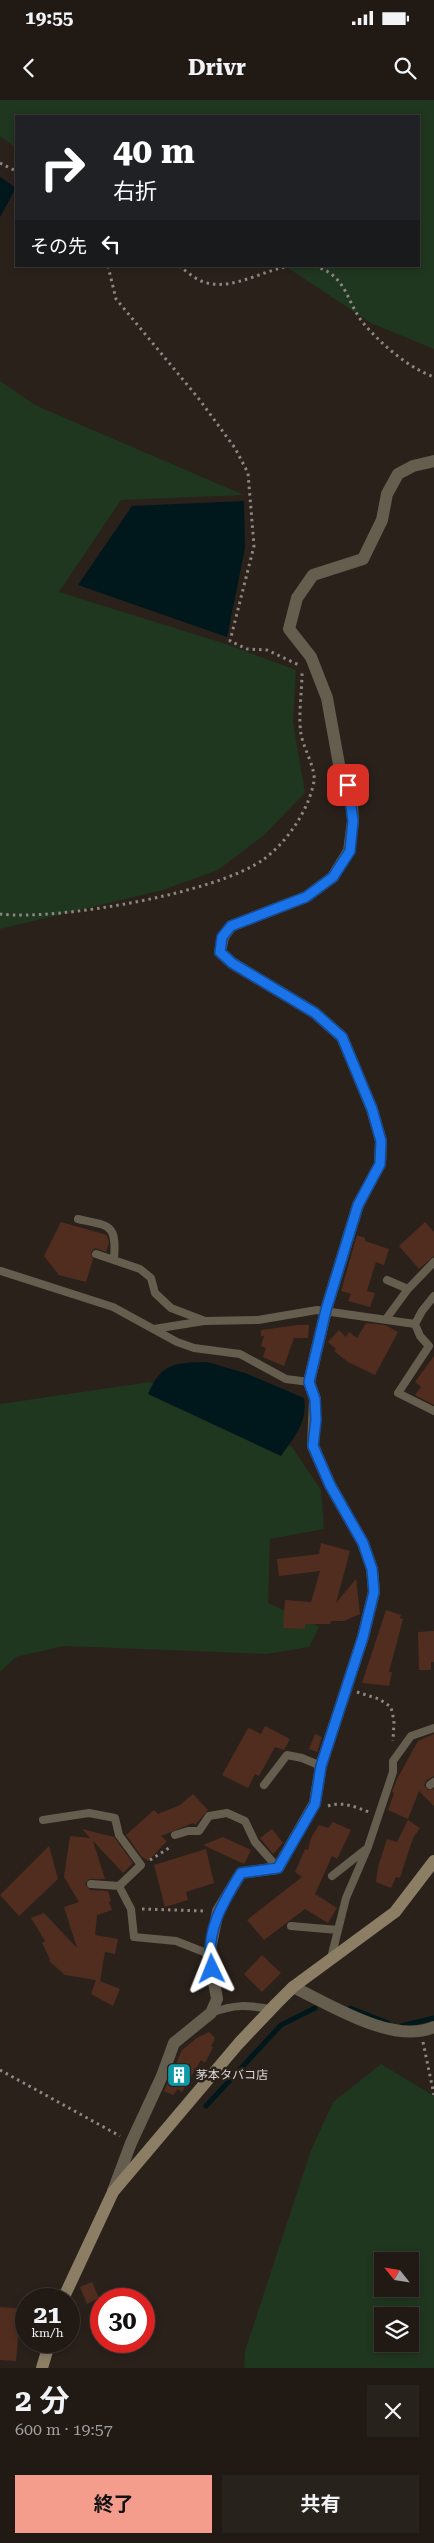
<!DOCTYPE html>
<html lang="ja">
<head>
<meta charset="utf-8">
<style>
  body { margin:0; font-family:"Roboto Serif","Noto Sans JP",serif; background:#28221d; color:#f1f3f6; height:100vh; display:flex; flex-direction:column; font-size:19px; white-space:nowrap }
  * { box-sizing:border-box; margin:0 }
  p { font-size:16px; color:#a2a0a0 }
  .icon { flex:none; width:28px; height:28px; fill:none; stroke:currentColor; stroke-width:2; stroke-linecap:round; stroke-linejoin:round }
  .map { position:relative; height:2268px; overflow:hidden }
  .panel { display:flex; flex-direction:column; background:#201914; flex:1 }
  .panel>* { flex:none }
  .banner { position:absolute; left:15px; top:15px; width:405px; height:152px; border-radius:0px; box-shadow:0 2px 8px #0003,0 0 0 1px #3d3834; background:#202124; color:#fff; overflow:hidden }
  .needle { width:32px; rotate:300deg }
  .fabs { position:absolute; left:374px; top:2152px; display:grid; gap:10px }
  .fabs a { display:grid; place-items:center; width:45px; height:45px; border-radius:0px; background:#201914; box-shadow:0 2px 8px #0003,0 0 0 1px #3d3834; font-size:25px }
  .speed { position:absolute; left:15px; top:2188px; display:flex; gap:10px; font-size:25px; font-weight:700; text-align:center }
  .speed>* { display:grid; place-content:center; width:65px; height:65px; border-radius:50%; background:#201914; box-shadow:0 2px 8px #0003,0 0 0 1px #3d3834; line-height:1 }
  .speed small { font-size:12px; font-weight:400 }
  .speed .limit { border:8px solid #d22; background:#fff; color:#111 }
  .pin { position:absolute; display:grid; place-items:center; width:42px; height:42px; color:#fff; margin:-21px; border-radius:10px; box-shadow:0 2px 8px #0006 }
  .me { position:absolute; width:55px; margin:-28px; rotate:358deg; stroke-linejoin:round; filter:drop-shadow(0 0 4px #0008) }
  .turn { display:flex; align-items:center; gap:18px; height:105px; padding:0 15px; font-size:22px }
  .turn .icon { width:65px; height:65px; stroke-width:2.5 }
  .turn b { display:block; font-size:35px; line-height:42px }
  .then { display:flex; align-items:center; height:48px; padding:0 15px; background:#0003; gap:10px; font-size:19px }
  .round { display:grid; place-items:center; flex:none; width:52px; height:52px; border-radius:0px; background:#28221d }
  .headline { display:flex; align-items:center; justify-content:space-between; height:85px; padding:0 15px }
  h1 { font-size:30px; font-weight:700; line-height:38px }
  .cta { display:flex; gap:10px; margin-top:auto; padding:10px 15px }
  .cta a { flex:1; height:58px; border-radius:0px; background:#f49d8c; color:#111; font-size:20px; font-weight:700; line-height:58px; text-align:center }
  .cta a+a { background:#28221d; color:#f1f3f6 }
  .status { display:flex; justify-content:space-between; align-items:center; height:35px; padding:0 25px; background:#201914; direction:ltr }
  .status svg { height:14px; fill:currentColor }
  header { display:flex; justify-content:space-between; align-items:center; height:65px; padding:0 15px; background:#201914; font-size:22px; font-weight:700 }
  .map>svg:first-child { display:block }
  .green { fill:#1f361f; fill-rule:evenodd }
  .water { fill:#00171b }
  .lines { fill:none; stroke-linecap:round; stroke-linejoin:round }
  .stream { stroke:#00171b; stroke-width:5 }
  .building { fill:#512d1f }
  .path { stroke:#8d8681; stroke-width:3; stroke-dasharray:2.5 4; stroke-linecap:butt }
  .lane { stroke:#655d4e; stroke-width:8 }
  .street { stroke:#655d4e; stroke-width:12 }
  .secondary { stroke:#8b7e65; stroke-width:12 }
  .route-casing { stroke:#114b97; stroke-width:12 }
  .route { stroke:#1a73e8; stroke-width:9 }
  .labels { text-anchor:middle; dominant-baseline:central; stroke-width:5; stroke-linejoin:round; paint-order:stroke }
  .poi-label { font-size:12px; fill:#dfd9d5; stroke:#2a211b; text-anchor:start }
</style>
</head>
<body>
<div class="status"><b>19:55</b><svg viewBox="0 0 49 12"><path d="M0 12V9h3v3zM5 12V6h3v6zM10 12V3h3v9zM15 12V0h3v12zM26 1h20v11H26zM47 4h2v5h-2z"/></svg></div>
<header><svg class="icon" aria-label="back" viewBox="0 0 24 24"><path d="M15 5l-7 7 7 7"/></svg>Drivr<svg class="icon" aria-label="search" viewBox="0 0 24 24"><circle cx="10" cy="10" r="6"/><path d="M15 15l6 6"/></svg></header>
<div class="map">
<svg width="434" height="2268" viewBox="0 0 434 2268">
  <rect width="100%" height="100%" fill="#2a211b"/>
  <path class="green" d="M0,0H434V249L371,223L285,166H419V16H16V48L0,36Z
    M0,281L37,306L244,395L121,400L59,492L226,544L296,570L293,622L305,693L263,736L218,770L163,790L0,829Z
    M150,1282L292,1347L321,1390L324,1429L270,1439L268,1503L319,1527L309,1547L267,1554L64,1546L16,1557L0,1572V1304Z
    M381,1964L434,1996V2268H244L245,2251L311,2050L333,2002ZM382,2161H410V2189H382ZM382,2216H410V2244H382Z"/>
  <path class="water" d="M0,77L16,88L0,117Z
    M244,401L245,448L227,537L78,485L132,406Z
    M207,1262L245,1273L304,1298C308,1322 294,1337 281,1356L148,1294C162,1262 175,1263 207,1262Z"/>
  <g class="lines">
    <path class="stream" d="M350,1908L388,1923
      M401,1926L434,1918
      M206,2006L281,1925L315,1908"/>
  </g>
  <path class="building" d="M61,1122L107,1135L109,1143L106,1152L95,1148L91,1152L93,1159L86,1182L59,1175L44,1156Z
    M425,1122L434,1132V1156L419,1169L399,1146Z
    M357,1135L365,1138V1141L389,1149L384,1165L376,1162L367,1191L375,1193L370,1207L348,1201L351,1194L341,1191Z
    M366,1223L385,1225L398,1232L375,1275L348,1262L334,1251L336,1249L328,1242L339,1230L346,1237L349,1232L357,1238Z
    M298,1225H309L308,1238H294L284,1266L263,1257L266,1248L261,1246L264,1236H261V1230Z
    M434,1256V1305L415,1295L421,1287L415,1282Z
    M321,1443L350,1451L336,1503L356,1479L360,1514L344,1521H331L330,1524H305V1529L283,1528L285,1500L311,1502L320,1471L279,1476L277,1459L319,1454Z
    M386,1510L401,1515L400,1518L403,1519L389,1572H392L389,1586L362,1583Z
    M434,1531V1562H431V1570H419L418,1532Z
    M265,1626L290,1639L284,1650L275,1647L259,1676L255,1674L248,1688L222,1675L247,1630L249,1628L261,1634Z
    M315,1634L322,1637L317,1652L309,1649Z
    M434,1634V1676L427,1680L424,1685L428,1690L434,1689V1706L419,1691L408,1719L388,1710L394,1693L392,1692L397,1679L418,1641Z
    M193,1694L208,1710L195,1725L193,1723L161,1736L167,1741L148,1761L141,1756L126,1735L154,1710L158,1714L180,1705Z
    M408,1720L420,1728L413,1738L400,1778L396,1777L391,1788L376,1782L378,1767L387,1739L397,1742Z
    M333,1722L351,1730L337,1759L332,1756L315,1794L337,1808L328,1823L305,1809L264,1840L247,1820L302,1777L295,1772L305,1749L308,1750L311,1738L319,1725L328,1728Z
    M82,1729L114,1737L133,1763L123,1773L93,1741L105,1779H89L85,1784L90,1790L108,1791L111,1801L109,1802L112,1810L97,1815L95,1835L118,1839L115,1854L105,1852L100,1881L120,1889L113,1906L91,1894L96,1880L65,1875L49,1861L50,1859L42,1843L45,1841L31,1818L44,1813L77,1848L64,1807L79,1802L64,1777L70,1736L90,1738Z
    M272,1729L283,1743L273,1754L260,1738Z
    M223,1737L251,1750L244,1764L203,1745Z
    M49,1746L58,1779L19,1816L0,1795Z
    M206,1749L214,1783L186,1792L188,1800L165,1807L154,1765Z
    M262,1855L281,1873L262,1892L244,1874Z
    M209,1932L215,1938L211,1946L213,1947L205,1963L201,1960L182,1992L178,1989L173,1995L164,1991L182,1950L197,1938Z
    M92,2182L99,2198L87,2204L80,2187Z
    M0,2207L26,2209V2226L19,2225L16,2261L0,2260Z"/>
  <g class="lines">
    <path class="path" d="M0,63L16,71
      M108,166L116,199L199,299L235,348L248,373L254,446L230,541L247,549L267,550L301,566
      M179,166C186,171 194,178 201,181C238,196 276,156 317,167C347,176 347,204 364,224C382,245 409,268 434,277
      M0,814C57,821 218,793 264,759C287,742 309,710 314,681C316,669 303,647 301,634C298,615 302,592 302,573
      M357,1592L379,1599L391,1607L394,1621L393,1641
      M328,1706C343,1701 355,1707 369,1712
      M150,1760L172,1746
      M142,1809L205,1811
      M423,1942L434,1995
      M0,1970L120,2036"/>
    <path class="lane" d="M78,1119C109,1126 117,1123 114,1159
      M96,1154L140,1169L151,1178L155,1193L171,1208L205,1221L258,1220L317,1210L415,1224L422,1211L434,1196
      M1,1171L113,1207L177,1242L194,1248L240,1254L286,1279L309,1282
      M387,1180L408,1189
      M386,1219L408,1189L434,1162
      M415,1224L420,1236L429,1246L398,1293L434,1311
      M154,1229L204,1221
      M264,1685L287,1655L302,1658L321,1666
      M430,1685L434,1682
      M43,1720L89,1713L115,1718L119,1735L141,1765L119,1786
      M175,1735L188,1731H199L209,1716L227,1713L245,1721L255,1742L278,1768
      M332,1776L365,1750
      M91,1784L119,1786L131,1809L134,1837L176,1841L209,1854
      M291,1826L338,1830
      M331,1858L346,1798L368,1747L393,1672V1661L411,1636L434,1628
      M211,1913C235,1904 247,1905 271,1909"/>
    <path class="street" d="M293,1887C331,1905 393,1945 434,1927
      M113,2091L131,2043L162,1976L174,1943L211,1913L217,1899L209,1854L218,1811L241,1773L278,1768L315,1703L321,1666L363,1537L374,1492L372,1469L363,1443L330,1385L313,1346L315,1299L309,1282L326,1210L358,1105L380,1064L381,1041L372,1009L342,937L315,913L232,863L220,852L223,837L231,826L306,797L333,777L349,751L353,721L352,705L348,685L340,670L327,598L311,557L289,529L297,498L313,475L363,459L382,420L387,394L398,374L413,366L434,361"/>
    <path class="secondary" d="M63,2199L113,2092L239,1943L276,1904L293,1887L395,1812L434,1761
      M42,2268L50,2241"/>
  </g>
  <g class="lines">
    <defs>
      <path id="route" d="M212,1869C204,1833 223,1802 241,1773L278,1768L315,1704L321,1666L363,1537L374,1492L372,1469L363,1443L330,1385L313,1346L316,1320L315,1299L309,1282L326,1210L358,1105L380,1064L381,1041L372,1009L342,937L315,913L232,863L220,852L222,837L231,826L306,797L333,777L350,751L353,721L348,685"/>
    </defs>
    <use href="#route" class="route-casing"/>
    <use href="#route" class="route"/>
  </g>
  <defs>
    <symbol id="building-square" viewBox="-11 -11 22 22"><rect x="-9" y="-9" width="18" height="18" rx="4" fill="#0f9aa8" stroke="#2a211b"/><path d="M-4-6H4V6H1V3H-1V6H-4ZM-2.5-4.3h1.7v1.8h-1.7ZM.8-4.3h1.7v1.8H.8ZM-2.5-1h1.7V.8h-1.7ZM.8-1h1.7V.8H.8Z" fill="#fff"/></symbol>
  </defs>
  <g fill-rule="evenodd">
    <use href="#building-square" x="165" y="1961" width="28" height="28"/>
  </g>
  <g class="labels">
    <g class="poi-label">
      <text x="196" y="1975">茅本タバコ店</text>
    </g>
  </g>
</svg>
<div class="fabs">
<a><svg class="needle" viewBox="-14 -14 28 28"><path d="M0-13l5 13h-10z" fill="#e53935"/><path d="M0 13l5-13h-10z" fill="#a2a0a0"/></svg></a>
<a><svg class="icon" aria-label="layers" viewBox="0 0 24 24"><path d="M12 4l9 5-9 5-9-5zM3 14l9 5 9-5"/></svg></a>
</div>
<div class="speed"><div>21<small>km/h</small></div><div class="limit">30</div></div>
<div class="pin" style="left:348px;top:685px;background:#d93025"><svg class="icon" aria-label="arrive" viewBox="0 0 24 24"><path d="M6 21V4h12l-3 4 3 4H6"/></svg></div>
<svg class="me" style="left:212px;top:1869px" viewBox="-20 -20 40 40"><path d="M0-17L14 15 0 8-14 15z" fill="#1a73e8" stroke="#fff" stroke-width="4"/></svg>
<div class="banner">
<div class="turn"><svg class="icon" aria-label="right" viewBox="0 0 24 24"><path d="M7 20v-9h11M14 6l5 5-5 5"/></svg><div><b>40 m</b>右折</div></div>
<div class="then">その先<svg class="icon" aria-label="left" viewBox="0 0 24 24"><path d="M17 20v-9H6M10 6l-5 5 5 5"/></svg></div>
</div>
</div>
<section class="panel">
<div class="headline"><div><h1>2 分</h1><p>600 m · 19:57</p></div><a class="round"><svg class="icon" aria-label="close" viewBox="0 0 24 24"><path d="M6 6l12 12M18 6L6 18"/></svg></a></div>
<div class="cta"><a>終了</a><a>共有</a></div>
</section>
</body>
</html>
